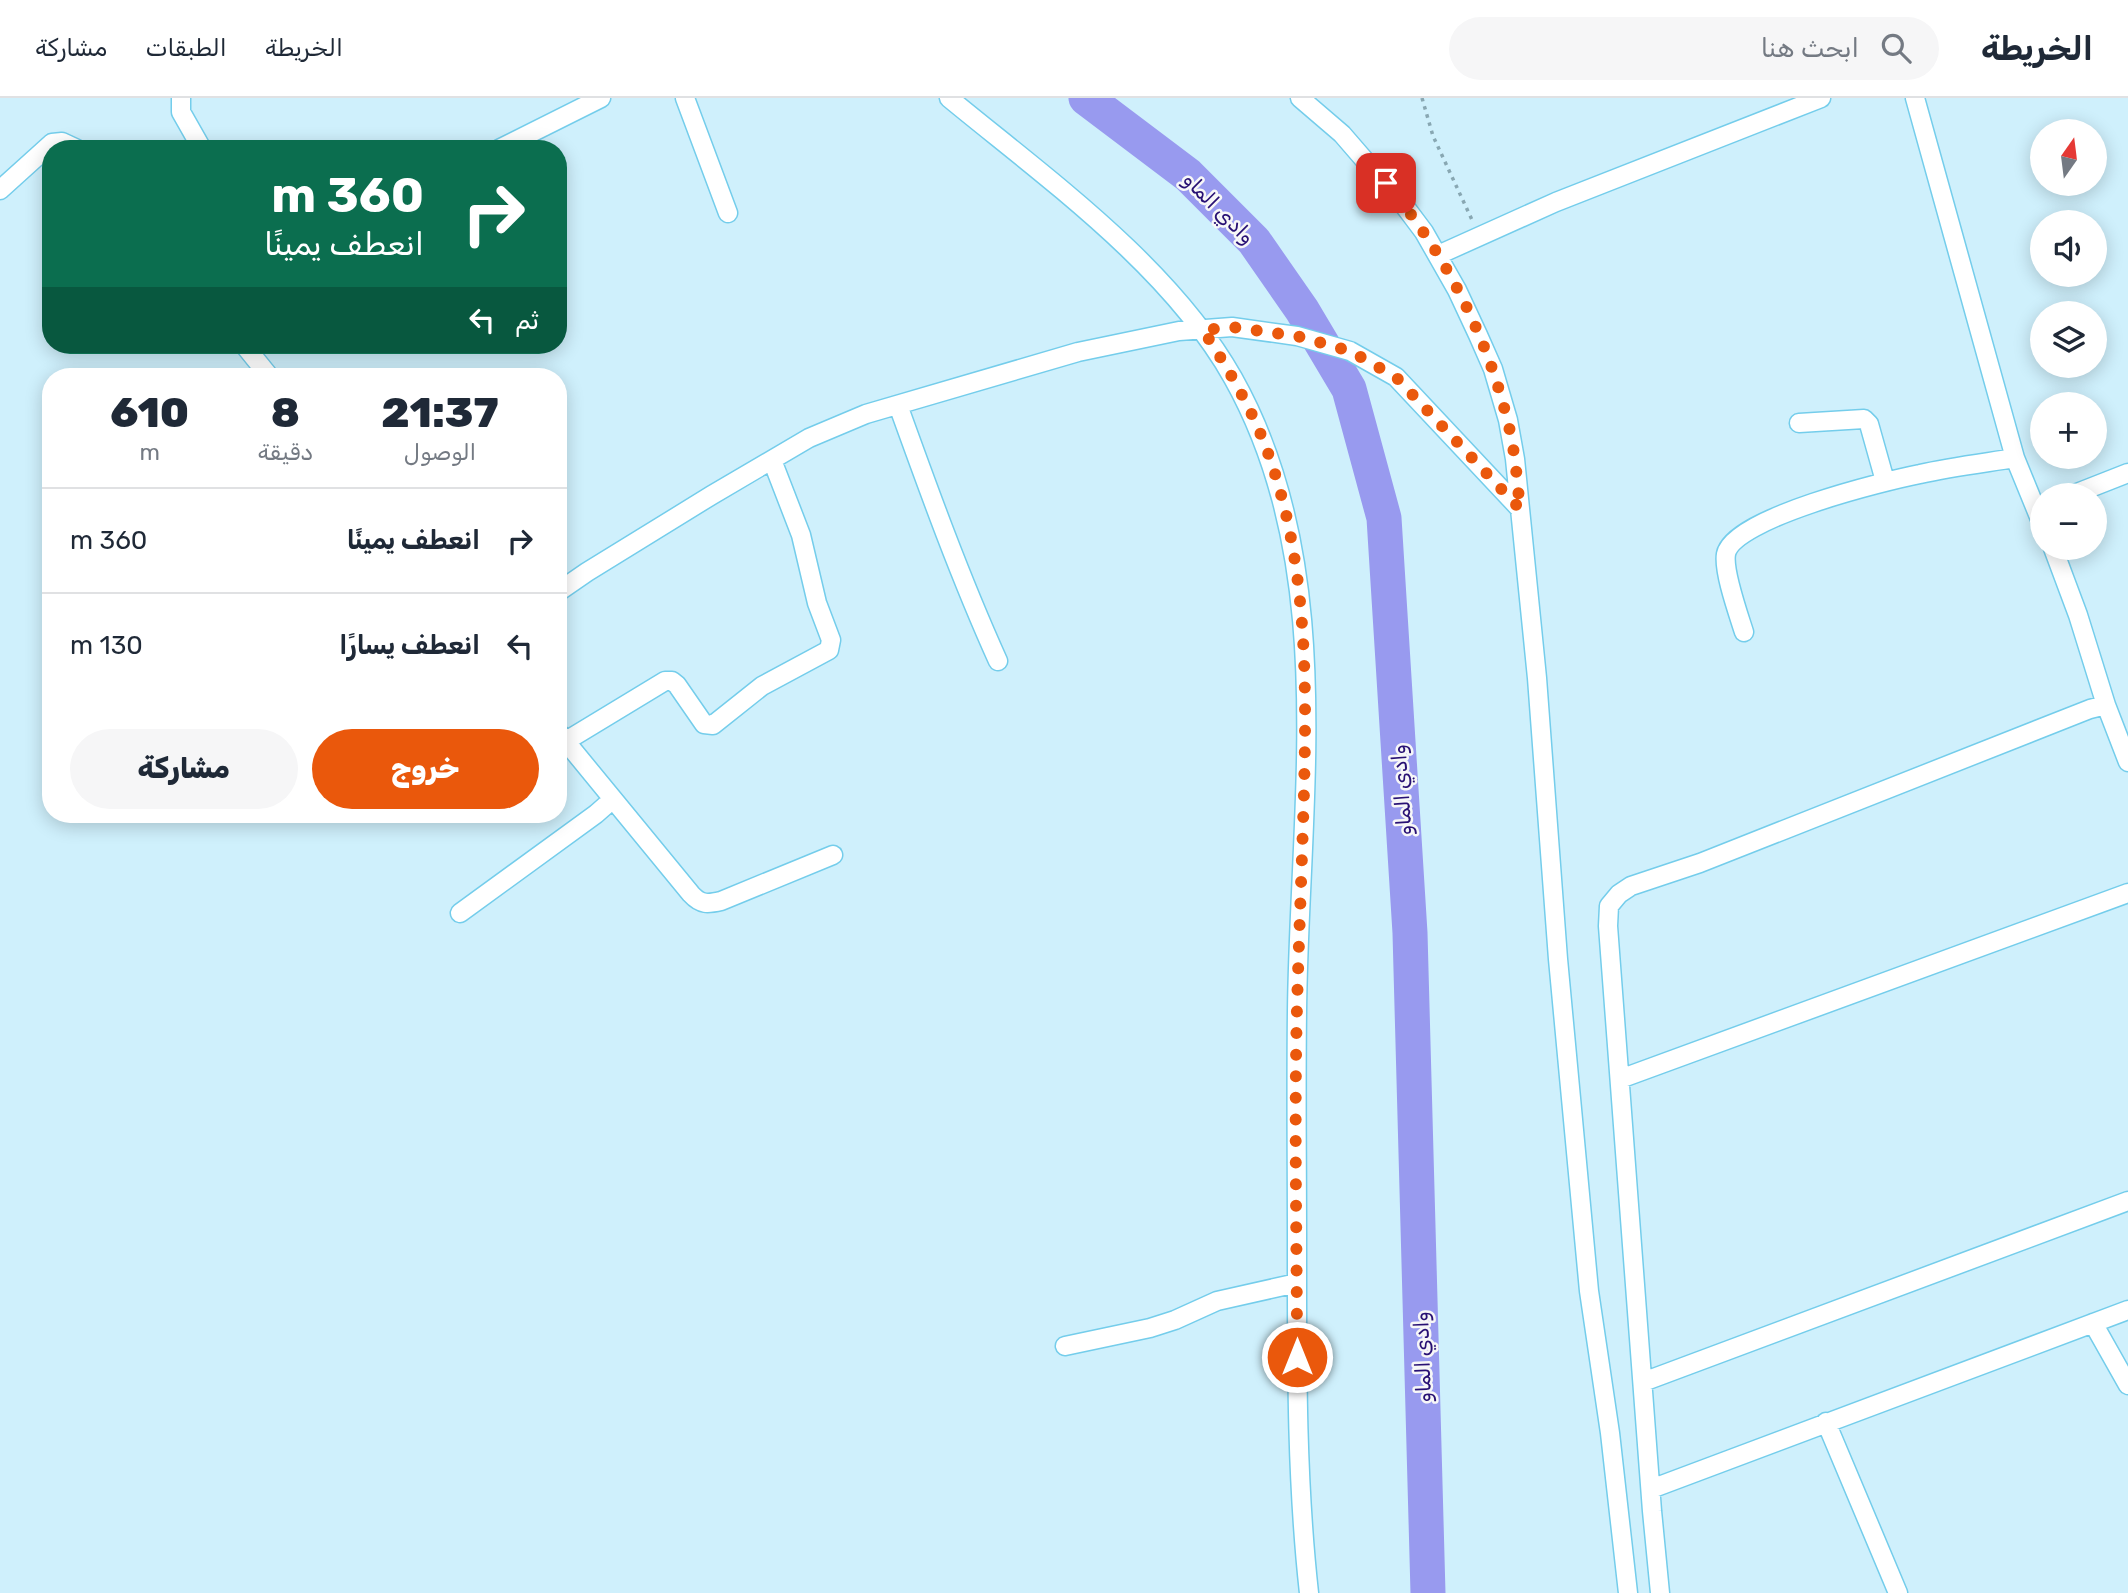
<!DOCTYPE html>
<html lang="ar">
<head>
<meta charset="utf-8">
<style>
  body { margin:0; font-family:Rubik,Cairo,sans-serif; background:#f6f6f7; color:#1f2937; direction:rtl; height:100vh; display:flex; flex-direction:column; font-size:26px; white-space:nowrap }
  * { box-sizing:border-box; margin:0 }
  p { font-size:23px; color:#747a83 }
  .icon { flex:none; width:38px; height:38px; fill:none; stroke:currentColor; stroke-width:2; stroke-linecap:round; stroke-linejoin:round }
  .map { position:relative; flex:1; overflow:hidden; direction:ltr }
  .details { position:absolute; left:42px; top:270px; width:525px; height:455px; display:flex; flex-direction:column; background:#fff; border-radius:28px; box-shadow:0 4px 18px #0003; direction:rtl }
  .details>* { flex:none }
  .hud { position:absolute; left:42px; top:42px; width:525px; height:214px; border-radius:28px; box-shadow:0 4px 18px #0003; direction:rtl; background:#0b6e4f; color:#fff; overflow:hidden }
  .needle { width:46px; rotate:14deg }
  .fabs { position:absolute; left:2030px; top:21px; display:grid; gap:14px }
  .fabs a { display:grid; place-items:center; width:77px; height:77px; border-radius:50%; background:#fff; box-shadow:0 4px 18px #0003; font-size:35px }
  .pin { position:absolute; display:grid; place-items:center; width:60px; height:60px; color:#fff; margin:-30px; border-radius:14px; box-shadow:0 4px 10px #0006 }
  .me { position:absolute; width:77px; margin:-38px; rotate:0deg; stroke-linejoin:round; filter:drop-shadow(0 0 5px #0008) }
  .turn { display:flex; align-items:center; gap:24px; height:147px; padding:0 28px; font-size:32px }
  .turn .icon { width:91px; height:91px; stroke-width:2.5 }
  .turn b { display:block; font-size:49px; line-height:60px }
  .then { display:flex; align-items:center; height:66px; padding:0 28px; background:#0003; gap:14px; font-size:26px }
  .eta { display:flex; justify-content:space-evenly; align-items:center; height:119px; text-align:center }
  .eta b { font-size:42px; font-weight:800; line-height:49px }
  .primary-button { display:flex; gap:14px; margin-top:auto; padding:14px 28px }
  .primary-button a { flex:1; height:80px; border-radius:42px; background:#ea580c; color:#fff; font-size:28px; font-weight:800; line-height:80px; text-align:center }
  .primary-button a+a { background:#f6f6f7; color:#1f2937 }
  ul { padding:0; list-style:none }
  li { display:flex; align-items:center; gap:21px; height:105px; padding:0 28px; border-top:2px solid #e0e1e3 }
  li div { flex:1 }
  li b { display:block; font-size:26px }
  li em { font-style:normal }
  header { display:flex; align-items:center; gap:42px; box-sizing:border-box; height:98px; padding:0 35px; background:#fff; border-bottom:2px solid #e0e1e3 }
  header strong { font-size:33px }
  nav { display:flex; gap:38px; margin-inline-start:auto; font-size:24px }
  .search { width:490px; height:63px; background:#f6f6f7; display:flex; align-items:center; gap:18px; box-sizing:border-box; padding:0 24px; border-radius:38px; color:#747a83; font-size:26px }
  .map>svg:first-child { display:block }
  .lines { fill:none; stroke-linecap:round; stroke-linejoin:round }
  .river { stroke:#989aef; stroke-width:35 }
  .street-casing { stroke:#74cdeb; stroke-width:21 }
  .path { stroke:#88a7b2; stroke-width:3.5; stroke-dasharray:3.5 5; stroke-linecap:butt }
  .street { stroke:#fff; stroke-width:18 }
  .route { stroke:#ea580c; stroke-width:12; stroke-dasharray:0 21.6 }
  .labels { text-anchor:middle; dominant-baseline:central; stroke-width:5; stroke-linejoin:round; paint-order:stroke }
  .water-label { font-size:21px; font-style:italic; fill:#281174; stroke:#f7f7f7 }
</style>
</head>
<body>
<header>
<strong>الخريطة</strong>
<div class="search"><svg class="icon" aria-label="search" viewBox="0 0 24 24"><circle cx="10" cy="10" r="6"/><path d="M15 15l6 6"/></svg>ابحث هنا</div>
<nav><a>الخريطة</a><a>الطبقات</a><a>مشاركة</a></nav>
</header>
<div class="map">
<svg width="2128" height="1495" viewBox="0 0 2128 1495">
  <rect width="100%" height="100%" fill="#cff0fc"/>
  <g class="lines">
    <path class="river" d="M1086,0L1188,77L1254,143L1302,212L1349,291L1384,420L1410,835L1428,1495"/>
    <defs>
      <path id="street" d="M181,0V14L202,51
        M685,0L728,115
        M949,0C1046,80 1170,168 1233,280C1340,470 1299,705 1297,914C1296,991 1297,1067 1297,1144C1297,1261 1296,1378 1309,1495
        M1300,0L1342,36L1406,110L1424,134L1457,192L1478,237L1493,271L1508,322L1515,361L1537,580L1558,861L1589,1193L1610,1335L1628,1495
        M1915,0L2015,360L2042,426
        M499,51L601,0
        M0,92L52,45L62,44L77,51
        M1438,157L1556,104L1821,0
        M244,247L269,278
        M898,307C929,393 960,479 998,563
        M1799,325L1864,321L1869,326L1885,383
        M2072,397L2128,375
        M2053,450L2078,517L2106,607
        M558,494L587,474L712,397L809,340L866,316L1078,254L1179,233L1232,229L1297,238L1350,253L1396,279L1520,411
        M1744,534C1738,515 1723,473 1726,456C1733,420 1885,383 1920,376C1951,369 1984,365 2015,360
        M566,643L665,583H672L677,587L704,626L713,627L762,588L829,552L831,542L817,505L801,437L772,362
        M613,701L691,796C701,807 708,806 721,803L833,757
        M460,815L596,716L613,701L558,634
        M1620,981L2128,795
        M2093,1225L2128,1287
        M1065,1248L1150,1230L1175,1222L1217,1203L1297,1185
        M1643,1284L2128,1103
        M1826,1324L1898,1495
        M1651,1391L2128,1212
        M1660,1495L1652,1413L1608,828L1609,808L1619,796L1631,788L1700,765L2090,611L2106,607L2128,664"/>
    </defs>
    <use href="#street" class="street-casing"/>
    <path class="path" d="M1422,0L1433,38L1473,124"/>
    <use href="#street" class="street"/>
  </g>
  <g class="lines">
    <path class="route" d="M1297,1259C1297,1142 1294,1026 1297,909C1299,837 1302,765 1304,693C1307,568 1307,439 1255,323C1240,291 1222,261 1203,232L1232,229L1297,238L1350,253L1396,279L1520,411C1517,381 1515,351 1507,321C1486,235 1443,152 1386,85"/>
  </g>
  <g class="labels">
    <g class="water-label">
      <text transform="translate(1219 110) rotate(45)">وادي الماو</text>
      <text transform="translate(1401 692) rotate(-94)">وادي الماو</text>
      <text transform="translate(1422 1259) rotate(-92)">وادي الماو</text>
    </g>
  </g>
</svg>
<div class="fabs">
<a><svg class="needle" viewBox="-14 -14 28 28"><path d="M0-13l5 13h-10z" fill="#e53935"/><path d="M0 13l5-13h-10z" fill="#747a83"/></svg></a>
<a><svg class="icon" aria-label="sound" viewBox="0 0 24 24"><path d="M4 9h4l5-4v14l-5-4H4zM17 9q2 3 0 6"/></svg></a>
<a><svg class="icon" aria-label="layers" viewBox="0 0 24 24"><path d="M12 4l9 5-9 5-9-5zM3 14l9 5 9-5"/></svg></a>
<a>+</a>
<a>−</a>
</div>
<div class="pin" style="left:1386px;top:85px;background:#d93025"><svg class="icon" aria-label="arrive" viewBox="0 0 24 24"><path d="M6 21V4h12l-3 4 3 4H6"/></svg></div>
<svg class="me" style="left:1297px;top:1259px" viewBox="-20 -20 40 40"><circle r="17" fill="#ea580c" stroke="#fff" stroke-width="3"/><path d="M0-11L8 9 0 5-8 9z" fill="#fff"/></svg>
<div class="hud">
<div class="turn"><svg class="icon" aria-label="right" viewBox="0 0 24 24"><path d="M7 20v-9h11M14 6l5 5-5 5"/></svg><div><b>360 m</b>انعطف يمينًا</div></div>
<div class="then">ثم<svg class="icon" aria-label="left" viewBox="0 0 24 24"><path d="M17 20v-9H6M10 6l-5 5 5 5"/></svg></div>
</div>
<section class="details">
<div class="eta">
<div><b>21:37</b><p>الوصول</p></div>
<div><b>8</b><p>دقيقة</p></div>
<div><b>610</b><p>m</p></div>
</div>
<ul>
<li><svg class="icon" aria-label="right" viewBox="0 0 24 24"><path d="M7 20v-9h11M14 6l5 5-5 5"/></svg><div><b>انعطف يمينًا</b></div><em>360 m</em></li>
<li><svg class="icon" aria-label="left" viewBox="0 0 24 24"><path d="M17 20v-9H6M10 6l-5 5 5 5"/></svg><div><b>انعطف يسارًا</b></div><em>130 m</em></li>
</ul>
<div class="primary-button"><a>خروج</a><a>مشاركة</a></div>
</section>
</div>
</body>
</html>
